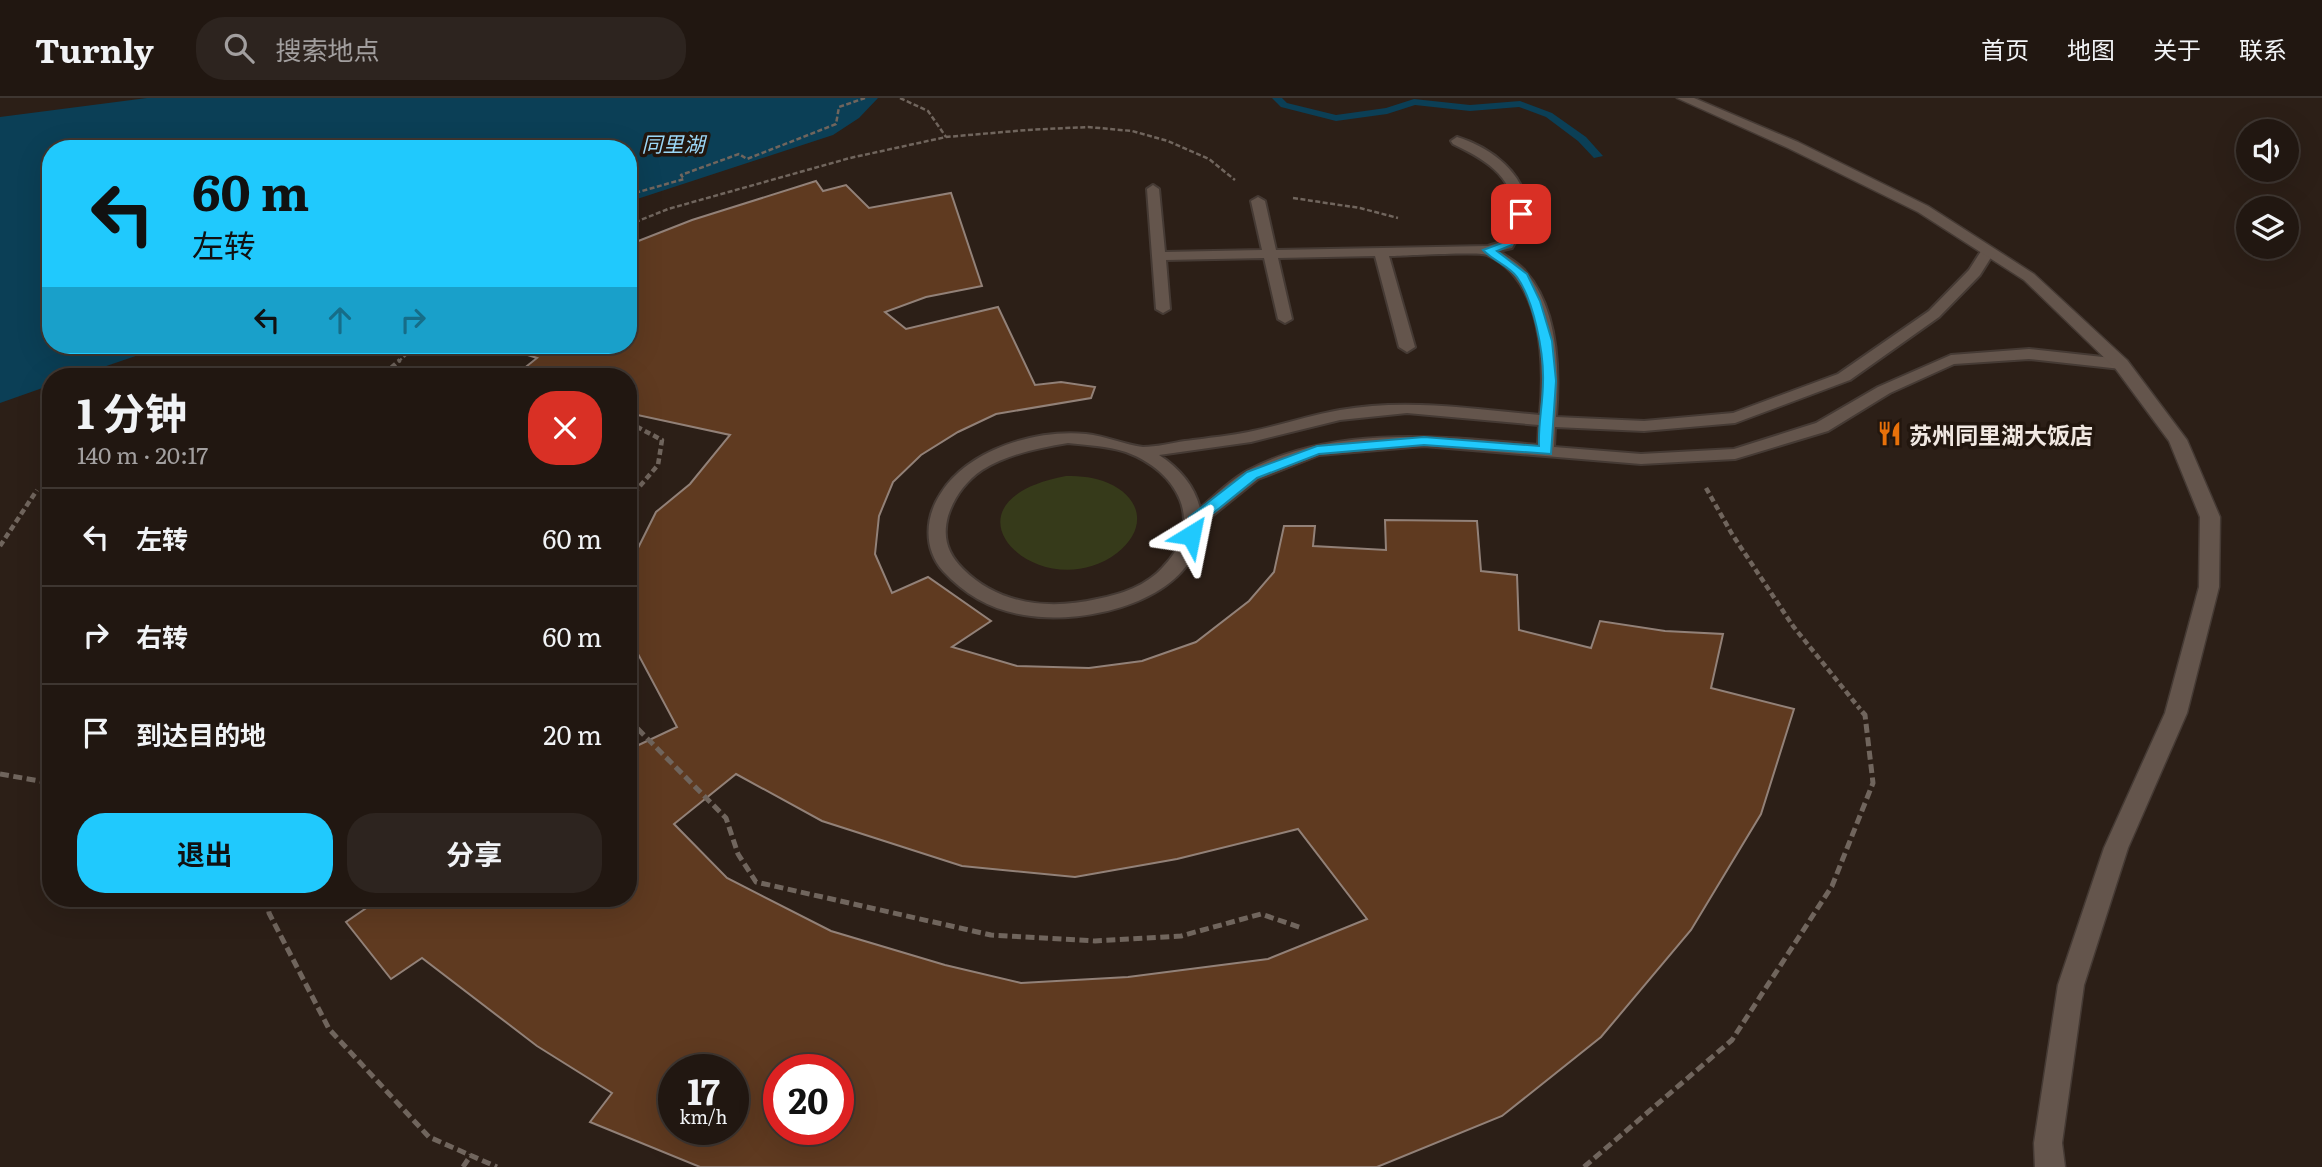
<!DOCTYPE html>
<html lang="zh">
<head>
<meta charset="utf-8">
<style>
  body { margin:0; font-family:Literata,"Noto Sans SC",serif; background:#2d241f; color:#f1f3f6; height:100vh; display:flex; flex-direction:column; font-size:26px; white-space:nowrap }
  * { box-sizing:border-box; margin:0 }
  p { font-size:23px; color:#a29f9f }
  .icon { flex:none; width:38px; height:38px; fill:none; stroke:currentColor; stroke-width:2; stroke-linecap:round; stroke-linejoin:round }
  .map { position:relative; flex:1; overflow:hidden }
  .side { position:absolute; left:42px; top:270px; width:595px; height:539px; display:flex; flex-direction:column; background:#211711; border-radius:28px; box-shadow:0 7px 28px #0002,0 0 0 2px #3e3631 }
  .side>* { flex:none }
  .hud { position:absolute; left:42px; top:42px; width:595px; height:214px; border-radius:28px; box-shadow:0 7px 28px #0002,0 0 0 2px #3e3631; background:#20c9fd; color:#111; overflow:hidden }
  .fabs { position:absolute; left:2236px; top:21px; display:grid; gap:14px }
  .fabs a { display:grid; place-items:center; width:63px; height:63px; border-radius:50%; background:#211711; box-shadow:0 7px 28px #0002,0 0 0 2px #3e3631; font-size:35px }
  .speed { position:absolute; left:658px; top:956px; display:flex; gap:14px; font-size:35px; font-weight:700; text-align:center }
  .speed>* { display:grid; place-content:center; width:91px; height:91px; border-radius:50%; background:#211711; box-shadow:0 7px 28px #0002,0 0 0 2px #3e3631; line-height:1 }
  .speed small { font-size:18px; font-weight:400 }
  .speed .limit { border:10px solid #d22; background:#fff; color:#111 }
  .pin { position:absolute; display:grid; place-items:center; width:60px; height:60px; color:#fff; margin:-30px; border-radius:14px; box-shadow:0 4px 10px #0006 }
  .me { position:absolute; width:77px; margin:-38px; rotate:35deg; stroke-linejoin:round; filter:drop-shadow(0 0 5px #0008) }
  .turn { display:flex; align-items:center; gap:24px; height:147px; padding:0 35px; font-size:32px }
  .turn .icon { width:91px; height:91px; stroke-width:2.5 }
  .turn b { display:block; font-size:49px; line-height:60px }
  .lanes { display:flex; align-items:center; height:66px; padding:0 35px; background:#0003; justify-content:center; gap:35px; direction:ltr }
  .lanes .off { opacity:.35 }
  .round { display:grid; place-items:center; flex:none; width:74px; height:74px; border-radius:28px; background:#2d241f }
  .headline { display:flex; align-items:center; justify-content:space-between; height:119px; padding:0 35px }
  h1 { font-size:42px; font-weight:700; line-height:52px }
  .cta { display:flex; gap:14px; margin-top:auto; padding:14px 35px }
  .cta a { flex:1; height:80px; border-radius:28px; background:#20c9fd; color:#111; font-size:28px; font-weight:700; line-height:80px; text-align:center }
  .cta a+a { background:#2d241f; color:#f1f3f6 }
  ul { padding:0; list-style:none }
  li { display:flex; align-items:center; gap:21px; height:98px; padding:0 35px; border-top:2px solid #3e3631 }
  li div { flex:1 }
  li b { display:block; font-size:26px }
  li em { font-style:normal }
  header { display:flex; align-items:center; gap:42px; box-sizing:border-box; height:98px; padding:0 35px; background:#211711; border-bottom:2px solid #3e3631 }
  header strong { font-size:33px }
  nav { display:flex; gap:38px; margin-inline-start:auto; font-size:24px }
  .search { width:490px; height:63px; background:#2d241f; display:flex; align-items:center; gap:18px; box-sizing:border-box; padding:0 24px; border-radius:28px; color:#a29f9f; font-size:26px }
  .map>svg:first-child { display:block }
  .green { fill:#363a1a }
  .water { fill:#0b3f56 }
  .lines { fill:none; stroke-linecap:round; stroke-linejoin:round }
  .stream { fill:#0b3f56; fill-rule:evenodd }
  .building { fill:#5f3a20; stroke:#928178; stroke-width:2; fill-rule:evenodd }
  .service-casing { stroke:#453a34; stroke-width:4 }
  .tertiary-casing { stroke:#453a34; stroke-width:3 }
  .path-far2 { stroke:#70655d; stroke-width:2.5; stroke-dasharray:5 2.5; stroke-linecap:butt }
  .path-far1 { stroke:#70655d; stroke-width:4.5; stroke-dasharray:6 3.5; stroke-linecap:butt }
  .path { stroke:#70655d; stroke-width:5; stroke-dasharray:9 4.5; stroke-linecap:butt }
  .service { fill:#64554c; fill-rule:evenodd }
  .tertiary { fill:#64554c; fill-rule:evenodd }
  .route { fill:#20c9fd; stroke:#1583a4; stroke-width:2 }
  .labels { text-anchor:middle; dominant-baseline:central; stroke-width:7; stroke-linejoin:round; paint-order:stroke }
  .far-water-label { font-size:21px; font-style:italic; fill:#9bd7f7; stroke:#22160e }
  .poi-label { font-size:23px; font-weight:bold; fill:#f1e8e2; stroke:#22160e; text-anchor:start }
</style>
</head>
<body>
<header>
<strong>Turnly</strong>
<div class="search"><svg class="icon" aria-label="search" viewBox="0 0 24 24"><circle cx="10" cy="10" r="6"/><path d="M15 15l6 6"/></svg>搜索地点</div>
<nav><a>首页</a><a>地图</a><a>关于</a><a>联系</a></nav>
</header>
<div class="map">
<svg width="2322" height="1069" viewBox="0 0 2322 1069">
  <rect width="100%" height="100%" fill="#2c1f17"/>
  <path class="green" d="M1066,378C1081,378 1095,379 1108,385C1143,400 1147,432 1117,455C1040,513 927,404 1066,378Z"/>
  <path class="water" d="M147,0H878L859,20L833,37L628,104V51H51V247H168L77,278H51V287L0,305V19Z"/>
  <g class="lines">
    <path class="stream" d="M1272,0H1282L1287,5L1336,17L1386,10L1414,1L1470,7L1520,3L1552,15L1586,39L1603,58L1594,60L1578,43L1546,19L1519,9L1470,13L1415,7L1387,16L1336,23L1281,9Z"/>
  </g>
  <path class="building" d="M816,83L823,93L846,87L869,110L951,95L982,188L926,199L885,214L906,231L998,209L1035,287L1061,284L1095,289L1091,300L996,316L958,334L921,357L893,384L879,418L875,456L892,495L928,479L991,523L952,549L1017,568L1089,570L1142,563L1196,544L1249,503L1274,474L1284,428H1315L1313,448L1386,452L1385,422L1477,423L1481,473L1517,477L1519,532L1591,550L1600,523L1665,533L1723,536L1711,590L1794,611L1761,716L1691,832L1601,939L1502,1018L1377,1069H700L590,1024L612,995L537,948L422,860L391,881L346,824L381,800H628V652L677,629L638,556L633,507L634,458L656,414L690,386L730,337L628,315V278H551L522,272L537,260L509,251L514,247H628V147L692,122ZM736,676L822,723L962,768L1075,779L1177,761L1298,731L1367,821L1268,861L1128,879L1021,885L945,867L831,833L727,780L674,726ZM674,971H733V1031H674ZM779,971H838V1031H779Z"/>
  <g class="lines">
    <defs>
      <path id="service" d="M1457,39C1490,49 1528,76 1527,115C1527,125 1517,141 1512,150L1499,153C1508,160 1518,165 1525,173C1558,210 1560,272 1556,319L1644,323L1733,315L1838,276L1929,213L1969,172L1983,150L1988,149L1995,153L1980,177L1939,219L1850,282L1735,325L1644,333L1555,329L1554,349L1641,356L1734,351L1816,325L1878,289L1951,257L2029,251L2121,261L2129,266L2121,271L2029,261L1954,266L1890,295L1828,333L1735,361L1641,366L1424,348L1319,357L1258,381L1202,426C1198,503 1085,528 1024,517C992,512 965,497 943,473C923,450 925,419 941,395C969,351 1037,331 1086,336C1105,338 1126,347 1143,349C1156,349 1172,345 1185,343C1207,340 1231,338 1253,333C1282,327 1311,317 1340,312C1406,300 1473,311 1540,317C1545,266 1543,181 1487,157C1477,153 1405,158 1389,158L1415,249L1407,254L1399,249L1375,158L1278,160L1292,221L1285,225L1278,221L1264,160L1166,162L1170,211L1163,215L1156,211L1147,91L1153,87L1159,91L1165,154L1262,152L1251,103L1258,99L1265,103L1276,152L1488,148L1501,144C1505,136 1514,123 1514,114C1514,77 1482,60 1453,46L1451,43ZM1407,315L1539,327L1538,347C1444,339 1333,326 1247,373C1230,382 1215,398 1200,410C1194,387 1179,370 1159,357L1251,344L1340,322ZM1068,345C1087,347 1107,348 1126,354C1178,373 1206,425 1163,469C1146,488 1122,496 1097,501C1050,512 999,507 963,471C948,456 942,440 948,418C954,399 966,383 982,372C1008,356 1038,350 1068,345Z"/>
      <path id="tertiary" d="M1677,0H1694L1798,44L1928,108L2034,176L2127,262L2187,342L2220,419L2219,489L2187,615L2128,750L2084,887L2062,1045L2065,1069H2035L2034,1045L2058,887L2104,750L2165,615L2199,489L2200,419L2169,343L2115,270L2024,182L1918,114L1788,50Z"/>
    </defs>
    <use href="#service" class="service-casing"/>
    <use href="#tertiary" class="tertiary-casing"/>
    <path class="path-far2" d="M900,0L928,13L946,39
      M628,97L684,81L681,77L739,56L747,61L836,26L839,9L865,0
      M1293,100L1360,110L1398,120
      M628,127L668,111L850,60L946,39L1027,32L1088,29L1132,33L1168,43L1209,61L1235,82
      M398,264L417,247"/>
    <path class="path-far1" d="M383,278L392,269
      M398,278L392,269L400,262
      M628,324L662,342L658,367L628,402
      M1706,390L1732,436L1793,528L1860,611
      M0,448L37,392"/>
    <path class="path" d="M628,621L726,720L738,756L756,784L991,837L1095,843L1181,838L1261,816L1302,830
      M0,676L51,685
      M267,800L269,815L329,931L429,1039L497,1069
      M463,1069L471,1057
      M1584,1069L1732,942L1832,788L1873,685L1865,617L1859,610"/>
    <use href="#service" class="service"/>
    <use href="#tertiary" class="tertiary"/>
  </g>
  <path class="route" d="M1517,114L1526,116L1512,147L1497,153L1527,176L1540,203L1552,243L1556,283L1551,356L1424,347L1319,356L1257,380L1201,425L1196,441H1186L1184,437L1189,419L1247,374L1317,348L1424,339L1539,348C1538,326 1543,305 1543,284C1544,255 1534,203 1517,179C1509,168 1492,162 1483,152L1502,145Z"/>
  <defs>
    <symbol id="restaurant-bare" viewBox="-9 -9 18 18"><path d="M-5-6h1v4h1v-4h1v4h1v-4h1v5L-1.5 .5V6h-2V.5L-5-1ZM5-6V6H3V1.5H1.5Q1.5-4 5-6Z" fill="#e8710a" stroke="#22160e" stroke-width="2.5" paint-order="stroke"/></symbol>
  </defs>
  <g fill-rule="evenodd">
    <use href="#restaurant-bare" x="1872" y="318" width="35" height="35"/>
  </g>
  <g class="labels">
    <g class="far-water-label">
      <text x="673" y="44">同里湖</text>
    </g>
    <g class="poi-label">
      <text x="1909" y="336">苏州同里湖大饭店</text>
    </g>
  </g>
</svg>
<div class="fabs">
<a><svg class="icon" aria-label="sound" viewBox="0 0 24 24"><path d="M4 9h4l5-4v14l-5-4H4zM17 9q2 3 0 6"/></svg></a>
<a><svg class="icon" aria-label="layers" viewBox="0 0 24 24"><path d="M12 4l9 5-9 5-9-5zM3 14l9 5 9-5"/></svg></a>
</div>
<div class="speed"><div>17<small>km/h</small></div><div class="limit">20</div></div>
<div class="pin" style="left:1521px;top:116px;background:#d93025"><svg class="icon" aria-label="arrive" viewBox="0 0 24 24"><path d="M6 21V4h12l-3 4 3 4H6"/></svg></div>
<svg class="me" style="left:1191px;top:437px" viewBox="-20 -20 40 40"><path d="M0-17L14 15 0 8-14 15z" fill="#20c9fd" stroke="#fff" stroke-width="4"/></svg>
<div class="hud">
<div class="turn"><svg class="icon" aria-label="left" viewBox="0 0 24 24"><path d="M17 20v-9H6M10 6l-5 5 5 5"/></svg><div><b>60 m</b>左转</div></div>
<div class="lanes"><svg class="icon" aria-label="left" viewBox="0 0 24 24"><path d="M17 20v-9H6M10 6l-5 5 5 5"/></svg><svg class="icon off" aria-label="ahead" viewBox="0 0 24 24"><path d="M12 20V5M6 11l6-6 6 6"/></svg><svg class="icon off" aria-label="right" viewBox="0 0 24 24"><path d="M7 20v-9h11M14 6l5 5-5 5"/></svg></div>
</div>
<section class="side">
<div class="headline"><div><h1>1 分钟</h1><p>140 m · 20:17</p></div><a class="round" style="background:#d93025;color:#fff"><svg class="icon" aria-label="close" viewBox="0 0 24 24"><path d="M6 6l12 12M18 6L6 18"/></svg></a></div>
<ul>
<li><svg class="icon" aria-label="left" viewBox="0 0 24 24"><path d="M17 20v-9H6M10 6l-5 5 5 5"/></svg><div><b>左转</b></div><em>60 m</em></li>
<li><svg class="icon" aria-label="right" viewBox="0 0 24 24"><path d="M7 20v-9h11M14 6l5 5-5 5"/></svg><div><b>右转</b></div><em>60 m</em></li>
<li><svg class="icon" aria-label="arrive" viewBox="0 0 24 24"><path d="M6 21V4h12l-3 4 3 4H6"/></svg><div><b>到达目的地</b></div><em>20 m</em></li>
</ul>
<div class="cta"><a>退出</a><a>分享</a></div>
</section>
</div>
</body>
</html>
